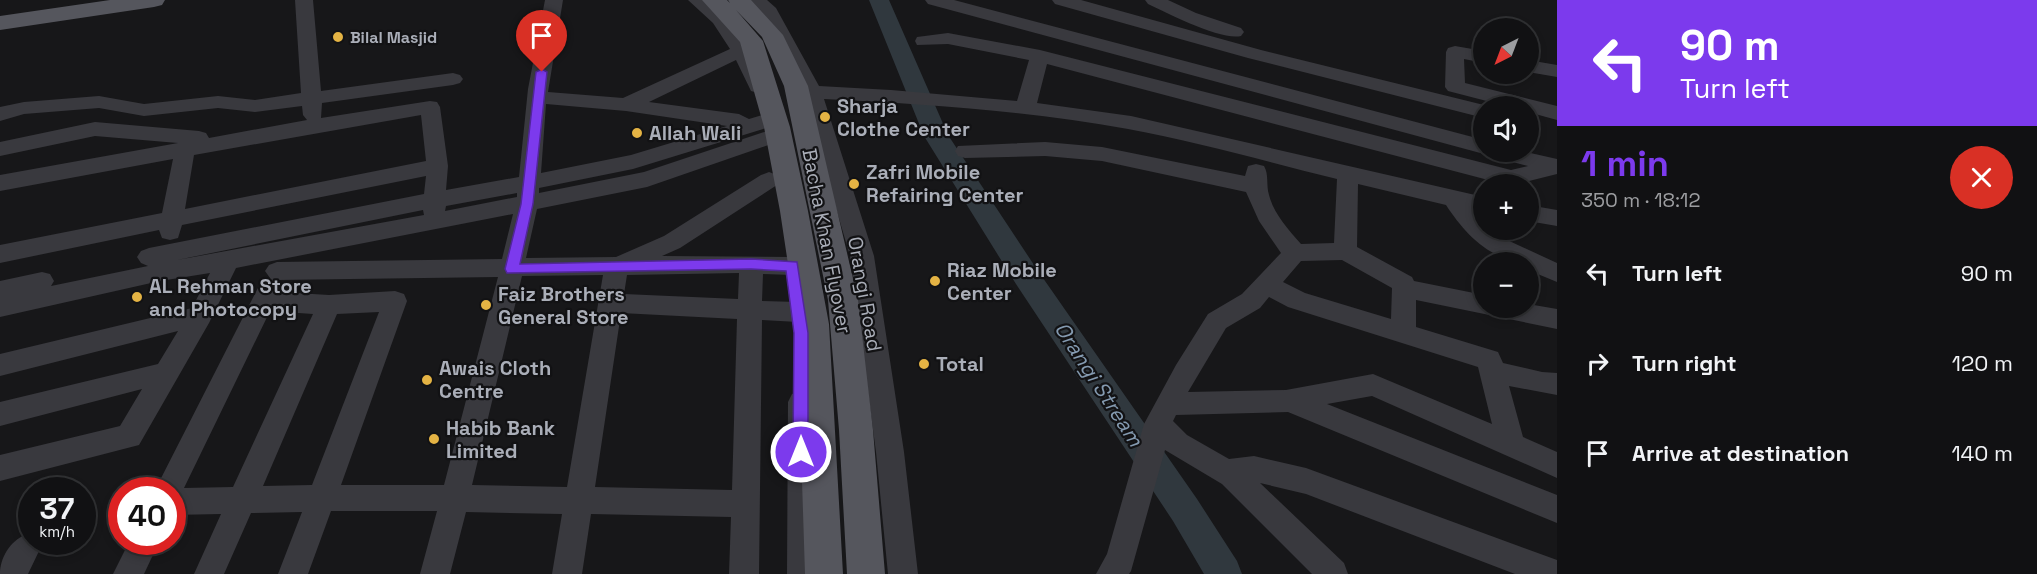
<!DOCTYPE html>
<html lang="en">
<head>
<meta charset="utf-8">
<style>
  body { margin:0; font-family:"Space Grotesk",sans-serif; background:#1e1f21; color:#f1f3f6; height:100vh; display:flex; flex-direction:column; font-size:22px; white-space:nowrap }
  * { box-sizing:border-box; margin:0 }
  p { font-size:20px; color:#9c9da0 }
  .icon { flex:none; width:33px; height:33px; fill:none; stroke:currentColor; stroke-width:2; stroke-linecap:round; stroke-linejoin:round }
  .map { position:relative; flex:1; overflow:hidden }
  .details { display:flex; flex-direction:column; background:#111113; width:480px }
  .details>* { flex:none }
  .guide { background:#7c3aed; color:#fff; overflow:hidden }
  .needle { width:39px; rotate:222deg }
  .tools { position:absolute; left:1473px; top:18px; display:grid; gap:12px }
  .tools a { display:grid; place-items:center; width:66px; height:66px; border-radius:50%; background:#111113; box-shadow:0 3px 9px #0003,0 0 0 2px #303133; font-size:30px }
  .speed { position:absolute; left:18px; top:477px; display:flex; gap:12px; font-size:30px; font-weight:700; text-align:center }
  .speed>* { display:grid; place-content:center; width:78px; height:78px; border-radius:50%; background:#111113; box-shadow:0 3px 9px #0003,0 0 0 2px #303133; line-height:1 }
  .speed small { font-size:15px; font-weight:400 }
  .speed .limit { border:9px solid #d22; background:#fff; color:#111 }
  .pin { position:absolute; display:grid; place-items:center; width:51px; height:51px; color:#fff; margin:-62px -26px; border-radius:50% 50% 50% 0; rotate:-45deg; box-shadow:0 0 6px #0007 }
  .pin .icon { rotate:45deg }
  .me { position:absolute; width:66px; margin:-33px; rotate:0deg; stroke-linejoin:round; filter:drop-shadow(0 0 4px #0008) }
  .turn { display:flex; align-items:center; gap:21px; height:126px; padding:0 24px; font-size:27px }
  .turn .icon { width:78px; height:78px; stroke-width:2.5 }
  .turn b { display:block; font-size:42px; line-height:51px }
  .round { display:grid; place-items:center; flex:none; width:63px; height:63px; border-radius:32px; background:#1e1f21 }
  .overview { display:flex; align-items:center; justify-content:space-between; height:102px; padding:0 24px }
  h1 { font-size:36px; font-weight:700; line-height:45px; color:#7c3aed }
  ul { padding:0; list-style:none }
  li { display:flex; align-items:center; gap:18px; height:90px; padding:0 24px }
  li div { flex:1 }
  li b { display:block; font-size:22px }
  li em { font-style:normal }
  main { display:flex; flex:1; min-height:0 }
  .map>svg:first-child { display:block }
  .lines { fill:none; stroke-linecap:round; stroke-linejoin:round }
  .river { fill:#30383e; fill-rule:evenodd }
  .minor { fill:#39393e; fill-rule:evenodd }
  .major { fill:#55565d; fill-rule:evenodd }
  .route { fill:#7c3aed; stroke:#51269a; stroke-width:1.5 }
  .poi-dot { fill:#e4b344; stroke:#121214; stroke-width:2 }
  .labels { text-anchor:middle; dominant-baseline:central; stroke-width:4.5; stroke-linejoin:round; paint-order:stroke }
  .far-poi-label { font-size:16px; font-weight:bold; fill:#aaaeb8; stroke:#121214; text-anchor:start }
  .poi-label { font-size:20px; font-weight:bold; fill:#aaaeb8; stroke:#121214; text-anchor:start }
  .street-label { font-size:20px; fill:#aaaeb8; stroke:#121214 }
  .water-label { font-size:21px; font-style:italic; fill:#849ab0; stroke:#121214 }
</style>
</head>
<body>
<main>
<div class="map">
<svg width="1557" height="574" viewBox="0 0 1557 574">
  <rect width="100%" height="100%" fill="#171719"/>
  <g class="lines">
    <path class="river" d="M869,0H889L948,135L1036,268L1197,499L1237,561L1242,574H1204L1173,521L1016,284L924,136Z"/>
    <path class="minor" d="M295,0H313L321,91L453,73L460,75L463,79L460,83L453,85L322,103L321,118L430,101L437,102L440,107L448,166L446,190L519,177L528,89L545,0H563L548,92L623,98L730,49L713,23L688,0H708C737,23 752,54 768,87L765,91L758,93L751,91L736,60L649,102L739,114L749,119L769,113L776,115L779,120L776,125L633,169L539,188V193L644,172L773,129L780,131L783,136L780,141L647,187L537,209L526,258L616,257L664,236L761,175L769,172L777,175L780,180L777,185L680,248L662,256L792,257L800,260L804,266L800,272L792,275L763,274L762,301L798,302L807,305L810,312L807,319L798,322L762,320L759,574H729L731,517L591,514L582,574H552L562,514L466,512L450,574H420L437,511H331L308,574H278L302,512L251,513L224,574H194L221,514L172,515V490H155L262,280L270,278L265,271L269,265L277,262L502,259L513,214L236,268L209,323L139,445L0,481V455L120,426L142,389L0,426V402L158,364L178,331L0,376V354L192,308L210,273L160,281L0,317V281L42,272L50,274L54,281L51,286L148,266L141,263L137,257L141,251L149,248L424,194L426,176L182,225L178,238L170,240L162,238L159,230L0,263V245L162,213L173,159L0,191V175L178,143L95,136L0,156V142L95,122L199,131L206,133L209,138L307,120L303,115L302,106L255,112L218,108L144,116L99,108L24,114L0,121V107L24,102L99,96L144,104L218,96L255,100L301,93ZM546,104L626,111L727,126L631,155L541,173ZM421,115L426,161L185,209L194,155ZM517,193V197L445,211L446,206ZM423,210L424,215L177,260ZM739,273L738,299L624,294L627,275ZM603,275L567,487L472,485L522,276ZM498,277L444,485H341L407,301L404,294L395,291L329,295L279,292L282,287L277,280ZM270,311L313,314L233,487L184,488ZM379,312L312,485L263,486L337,314ZM621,313L737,319L732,490L595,487Z
      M747,0H767L776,8L819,86L891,90L1017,101L1029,60L948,44L917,45L915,41L917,37L948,33L1040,50L1511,170L1528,166L1493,157L1490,152L1484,154L928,4L925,0H954L1484,140V152H1526L1557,159V174L1517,184H1490L1492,181L1047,64L1037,103L1131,116L1484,197V213L1473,211L1484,222V230H1493L1505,239L1557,263V282L1528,270V262C1491,262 1465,234 1446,205L1358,184L1357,247L1412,277L1414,281L1484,295V308H1528V304L1557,309V329L1416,300V327L1498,352L1503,363L1542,372L1557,373V395L1509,386L1523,437L1557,452V478L1372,396L1327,404L1557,495V523L1288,412L1176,415L1173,421L1187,435L1229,459L1254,456L1306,468L1557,560V574H1515L1306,494L1260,483L1344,563L1348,574H1312L1222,484L1165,450L1131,571L1129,574H1096L1107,554L1144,424L1176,365L1208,314L1242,294L1281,253L1259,221L1246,192L1102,161L1045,156L965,158L958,156L955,151L958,146L1045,142L1102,147L1245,176L1248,166L1256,164L1264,166C1269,174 1266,185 1269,195C1274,214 1288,229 1301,244L1334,243L1337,179C1268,162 1198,142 1128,129C1028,111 926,104 824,99L874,256L904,452L918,574H888L876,452L850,256L802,92L762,15ZM1342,260L1392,288L1391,319L1305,293L1283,282L1301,261ZM1269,297L1288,307L1478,367L1492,424L1373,374L1286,390L1188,392L1226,328L1260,308Z
      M1052,0H1081L1261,50L1488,106H1484V118L1248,58L1055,4Z
      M1145,0H1168L1196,13L1241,28L1244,32L1241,36C1222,41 1167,13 1148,4Z
      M1455,46L1484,51V63L1464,59L1465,83L1557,106V120L1528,112V106H1506L1448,91L1445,87L1446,52L1448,48Z
      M1528,60L1557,65V77L1528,72Z
      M1528,205L1557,210V226L1528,221Z
      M801,391L810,394L814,402L817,574H787L788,402L792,394Z
      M25,535L32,537V542H37L40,549L28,574H0C0,558 10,541 25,535Z
      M129,542H159L144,574H113Z"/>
    <path class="major" d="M110,0H165L162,5L154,7L0,30V16Z
      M702,0H727L730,3L728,0H751L783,35L808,86L858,300L873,430L885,574H847L839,430L828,300L784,86L762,37L736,10L763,41L790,127L808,211L829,324L843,574H805L797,324L780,211L764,127L740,42Z"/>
  </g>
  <path class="route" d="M542,69L547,72L533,204L520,264L751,259L797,262L808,333V452L806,457L801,459L795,457L793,452L794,333L786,271L751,269L507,273L505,269L521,204L536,72Z"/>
  <g class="poi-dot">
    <circle cx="338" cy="37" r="6"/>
    <circle cx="825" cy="117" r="6"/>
    <circle cx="637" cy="133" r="6"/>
    <circle cx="854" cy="184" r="6"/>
    <circle cx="935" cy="281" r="6"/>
    <circle cx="137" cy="297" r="6"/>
    <circle cx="486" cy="305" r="6"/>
    <circle cx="924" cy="364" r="6"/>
    <circle cx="427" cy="380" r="6"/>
    <circle cx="434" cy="439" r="6"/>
  </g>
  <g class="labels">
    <g class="far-poi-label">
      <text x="350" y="37">Bilal Masjid</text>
    </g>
    <g class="poi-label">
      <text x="837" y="106">Sharja<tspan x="837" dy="23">Clothe Center</tspan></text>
      <text x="649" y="133">Allah Wali</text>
      <text x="866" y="172">Zafri Mobile<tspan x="866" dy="23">Refairing Center</tspan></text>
      <text x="947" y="270">Riaz Mobile<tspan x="947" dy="23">Center</tspan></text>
      <text x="149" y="286">AL Rehman Store<tspan x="149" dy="23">and Photocopy</tspan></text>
      <text x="498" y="294">Faiz Brothers<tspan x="498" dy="23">General Store</tspan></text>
      <text x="936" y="364">Total</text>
      <text x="439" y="368">Awais Cloth<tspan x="439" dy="23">Centre</tspan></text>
      <text x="446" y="428">Habib Bank<tspan x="446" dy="23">Limited</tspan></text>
    </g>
    <g class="street-label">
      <text transform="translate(827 241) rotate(79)">Bacha Khan Flyover</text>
      <text transform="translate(865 294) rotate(80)">Orangi Road</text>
    </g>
    <g class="water-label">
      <text transform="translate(1099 384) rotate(57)">Orangi Stream</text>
    </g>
  </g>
</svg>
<div class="tools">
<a><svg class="needle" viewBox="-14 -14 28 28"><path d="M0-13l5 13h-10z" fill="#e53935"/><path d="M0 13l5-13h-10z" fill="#9c9da0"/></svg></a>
<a><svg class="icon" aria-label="sound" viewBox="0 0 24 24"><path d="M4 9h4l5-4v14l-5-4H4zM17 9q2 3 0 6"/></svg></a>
<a>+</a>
<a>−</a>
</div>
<div class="speed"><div>37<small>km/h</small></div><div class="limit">40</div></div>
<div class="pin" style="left:542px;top:72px;background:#d93025"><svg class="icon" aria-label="arrive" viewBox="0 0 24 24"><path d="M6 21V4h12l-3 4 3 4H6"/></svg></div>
<svg class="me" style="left:801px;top:452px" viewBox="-20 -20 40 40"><circle r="17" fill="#7c3aed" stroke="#fff" stroke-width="3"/><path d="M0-11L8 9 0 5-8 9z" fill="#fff"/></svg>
</div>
<section class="details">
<div class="guide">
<div class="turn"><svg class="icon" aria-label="left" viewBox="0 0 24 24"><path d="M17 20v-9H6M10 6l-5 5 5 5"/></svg><div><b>90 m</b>Turn left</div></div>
</div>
<div class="overview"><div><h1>1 min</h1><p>350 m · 18:12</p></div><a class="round" style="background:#d93025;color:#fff"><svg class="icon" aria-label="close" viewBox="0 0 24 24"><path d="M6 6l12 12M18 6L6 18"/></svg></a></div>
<ul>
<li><svg class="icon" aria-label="left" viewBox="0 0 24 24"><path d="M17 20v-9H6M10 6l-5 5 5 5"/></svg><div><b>Turn left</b></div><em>90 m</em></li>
<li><svg class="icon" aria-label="right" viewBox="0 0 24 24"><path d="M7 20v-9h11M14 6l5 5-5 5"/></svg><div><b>Turn right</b></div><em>120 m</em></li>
<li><svg class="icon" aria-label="arrive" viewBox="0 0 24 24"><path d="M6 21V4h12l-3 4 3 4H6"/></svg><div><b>Arrive at destination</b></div><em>140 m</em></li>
</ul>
</section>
</main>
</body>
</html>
